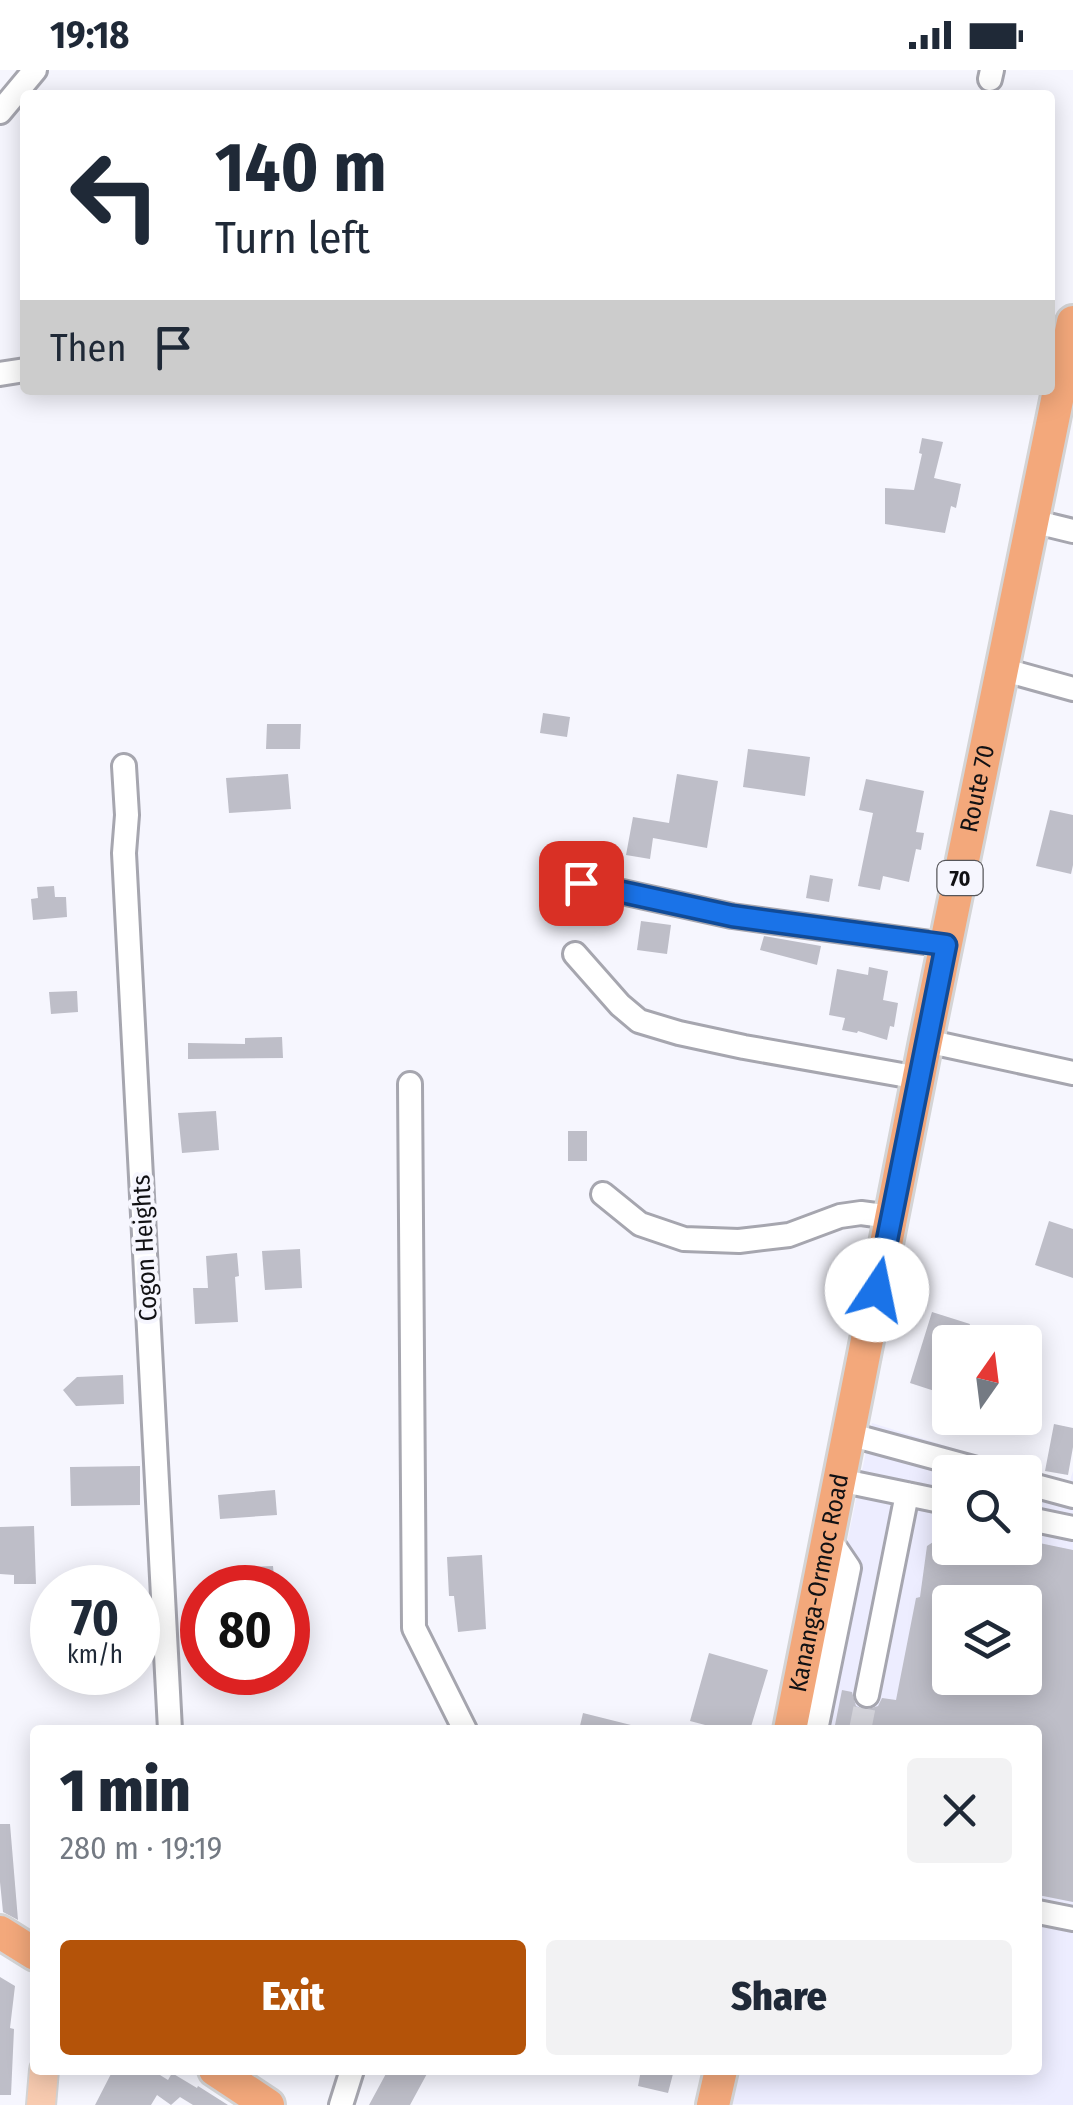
<!DOCTYPE html>
<html lang="en">
<head>
<meta charset="utf-8">
<style>
  body { margin:0; font-family:"Fira Sans Condensed",sans-serif; background:#f2f2f3; color:#1f2937; height:100vh; display:flex; flex-direction:column; font-size:38px; white-space:nowrap }
  * { box-sizing:border-box; margin:0 }
  p { font-size:32px; color:#747a83 }
  .icon { flex:none; width:55px; height:55px; fill:none; stroke:currentColor; stroke-width:2; stroke-linecap:round; stroke-linejoin:round }
  .map { position:relative; flex:1; overflow:hidden }
  .sheet { position:absolute; left:30px; top:1655px; width:1012px; height:350px; display:flex; flex-direction:column; background:#fff; border-radius:10px; box-shadow:0 5px 25px #0003 }
  .sheet>* { flex:none }
  .top-card { position:absolute; left:20px; top:20px; width:1035px; height:305px; border-radius:10px; box-shadow:0 5px 25px #0003; background:#fff; color:#1f2937; overflow:hidden }
  .needle { width:65px; rotate:14deg }
  .fabs { position:absolute; left:932px; top:1255px; display:grid; gap:20px }
  .fabs a { display:grid; place-items:center; width:110px; height:110px; border-radius:10px; background:#fff; box-shadow:0 5px 25px #0003; font-size:50px }
  .speed { position:absolute; left:30px; top:1495px; display:flex; gap:20px; font-size:50px; font-weight:700; text-align:center }
  .speed>* { display:grid; place-content:center; width:130px; height:130px; border-radius:50%; background:#fff; box-shadow:0 5px 25px #0003; line-height:1 }
  .speed small { font-size:25px; font-weight:400 }
  .speed .limit { border:15px solid #d22; background:#fff; color:#111 }
  .pin { position:absolute; display:grid; place-items:center; width:85px; height:85px; color:#fff; margin:-42px; border-radius:20px; box-shadow:0 5px 15px #0006 }
  .me { position:absolute; width:110px; margin:-55px; rotate:11deg; stroke-linejoin:round; filter:drop-shadow(0 0 8px #0008) }
  .turn { display:flex; align-items:center; gap:35px; height:210px; padding:0 30px; font-size:45px }
  .turn .icon { width:130px; height:130px; stroke-width:2.5 }
  .turn b { display:block; font-size:70px; line-height:85px }
  .then { display:flex; align-items:center; height:95px; padding:0 30px; background:#0003; gap:20px; font-size:38px }
  .round { display:grid; place-items:center; flex:none; width:105px; height:105px; border-radius:10px; background:#f2f2f3 }
  .overview { display:flex; align-items:center; justify-content:space-between; height:170px; padding:0 30px }
  h1 { font-size:60px; font-weight:800; line-height:75px }
  .action { display:flex; gap:20px; margin-top:auto; padding:20px 30px }
  .action a { flex:1; height:115px; border-radius:10px; background:#b45309; color:#fff; font-size:40px; font-weight:800; line-height:115px; text-align:center }
  .action a+a { background:#f2f2f3; color:#1f2937 }
  .status { display:flex; justify-content:space-between; align-items:center; height:70px; padding:0 50px; background:#fff; direction:ltr }
  .status svg { height:28px; fill:currentColor }
  .map>svg:first-child { display:block }
  .built { fill:#ededff; fill-rule:evenodd }
  .building { fill:#bebec8; fill-rule:evenodd }
  .lines { fill:none; stroke-linecap:round; stroke-linejoin:round }
  .minor-tunnel { stroke:#d4d4db; stroke-width:22; stroke-dasharray:22 11; stroke-linecap:butt }
  .minor-casing { stroke:#a6a6af; stroke-width:28 }
  .major-casing { stroke:#d4d4d5; stroke-width:32 }
  .highway-casing { stroke:#d4d4d5; stroke-width:38 }
  .minor { stroke:#fff; stroke-width:22 }
  .major { stroke:#f8cbb0; stroke-width:28 }
  .highway { stroke:#f3a87b; stroke-width:32 }
  .route-casing { stroke:#114b97; stroke-width:25 }
  .route { stroke:#1a73e8; stroke-width:18 }
  .labels { text-anchor:middle; dominant-baseline:central; stroke-width:8; stroke-linejoin:round; paint-order:stroke }
  .shield { fill:#f6f6fe; stroke:#56565a; stroke-width:2.5 }
  .shield-label { font-size:22px; font-weight:bold; fill:#111114 }
  .street-label { font-size:25px; fill:#111114; stroke:#f6f6fe }
</style>
</head>
<body>
<div class="status"><b>19:18</b><svg viewBox="0 0 49 12"><path d="M0 12V9h3v3zM5 12V6h3v6zM10 12V3h3v9zM15 12V0h3v12zM26 1h20v11H26zM47 4h2v5h-2z"/></svg></div>
<div class="map">
<svg width="1073" height="2035" viewBox="0 0 1073 2035">
  <rect width="100%" height="100%" fill="#f6f6fe"/>
  <path class="built" d="M872,1353L1069,1414L1073,1401V2035L731,2034L738,2000H1038V1660H808ZM950,1402H1025V1478H950ZM950,1532H1025V1608H950Z"/>
  <path class="building" d="M922,368L943,372L934,408L961,414L956,438L951,436L945,463L885,454V418L914,420L922,384L919,383Z
    M543,643L570,647L567,667L540,663Z
    M267,654H301L300,679H266Z
    M748,679L810,687L805,726L743,717Z
    M288,704L291,739L229,743L226,708Z
    M677,704L718,711L707,778L653,768L650,789L626,785L633,747L669,753Z
    M866,709L924,721L916,762L924,763L921,780L916,779L909,812L883,806L880,820L858,816L873,743L859,740Z
    M1050,740L1073,745V795L1071,804L1036,796Z
    M810,805L833,809L829,832L806,828Z
    M54,816L55,827H66L67,847L33,850L31,829L38,828L37,817Z
    M641,851L671,855L667,884L637,880Z
    M764,866L821,876L817,895L760,880Z
    M869,897L888,901L883,930L898,933L894,957L890,956L887,970L858,961L857,963L842,960L845,948L829,945L837,899L868,905Z
    M77,921L78,942L51,944L49,922Z
    M282,967L283,988L188,989V973L245,974V968Z
    M216,1041L219,1080L182,1083L178,1043Z
    M568,1061H587V1091H568Z
    M1049,1151L1073,1159V1208L1035,1195Z
    M300,1179L302,1218L265,1220L262,1181Z
    M237,1183L239,1206L235,1207L238,1252L195,1254L193,1218H208L206,1186Z
    M932,1242L970,1254L964,1272H950V1326L910,1313Z
    M123,1305L124,1334L76,1336L63,1320L77,1307Z
    M1054,1354L1073,1358V1377L1068,1405L1045,1401Z
    M140,1396V1435L71,1436L70,1397Z
    M275,1420L277,1445L220,1449L218,1425Z
    M34,1456L36,1514H14V1505L0,1504V1457Z
    M950,1461V1478H1025V1470L1073,1480V1832L1038,1825V1660H859L835,1655L842,1620L852,1622L856,1636L865,1640L878,1636L882,1628L896,1630L916,1528L920,1527L927,1476ZM950,1532H1025V1608H950Z
    M482,1485L486,1559L458,1562L454,1526H449L447,1487Z
    M273,1496L275,1518H247L246,1497Z
    M709,1583L768,1600L750,1660H724L690,1651Z
    M583,1643L631,1655V1660H579Z
    M0,1754H10L18,1850L3,1842L0,1812Z
    M0,1907L15,1916L10,1958L14,1959L11,2025H0Z
    M113,2000H152L168,2010L172,2003L197,2018L198,2016L228,2035H193L180,2027L171,2035L157,2025L151,2035H95Z
    M388,2000H429L410,2035H369Z
    M641,2000H674L668,2023L638,2016Z"/>
  <g class="lines">
    <path class="minor-tunnel" d="M860,1660L867,1625"/>
    <defs>
      <path id="minor" d="M990,9L992,0
        M0,42L35,0
        M0,304L25,300
        M1032,451L1073,461
        M1001,599L1073,619
        M124,696L127,745L124,783L170,1660
        M581,813L732,846L946,875
        M575,884L620,935L639,951L679,963L744,977L919,1008
        M926,971L1073,1003
        M410,1014L414,1558L465,1660
        M603,1124L640,1154L684,1169L739,1171L789,1165L840,1146L861,1143L891,1147
        M848,1364L988,1402
        M839,1410L950,1433
        M1025,1413L1073,1426
        M1025,1448L1073,1458
        M867,1625L907,1424
        M816,1660L849,1498L828,1467
        M1038,1842L1073,1849
        M341,2035L352,2000"/>
      <path id="major" d="M41,2035L44,2000"/>
      <g id="highway">
        <path id="s1" d="M790,1660L926,971L1073,252"/>
        <path d="M0,1862L35,1884"/>
        <path d="M215,2000L268,2035"/>
        <path d="M713,2035L721,2000"/>
      </g>
    </defs>
    <use href="#minor" class="minor-casing"/>
    <use href="#major" class="major-casing"/>
    <use href="#highway" class="highway-casing"/>
    <use href="#minor" class="minor"/>
    <use href="#major" class="major"/>
    <use href="#highway" class="highway"/>
  </g>
  <g class="lines">
    <defs>
      <path id="route" d="M581,813L732,846L946,875L877,1220"/>
    </defs>
    <use href="#route" class="route-casing"/>
    <use href="#route" class="route"/>
  </g>
  <g class="labels">
    <rect class="shield" x="937.5" y="791" width="45" height="34" rx="8"/>
    <g class="shield-label">
      <text x="960" y="808">70</text>
    </g>
    <g class="street-label">
      <text stroke="none"><textPath href="#s1" startOffset="960">Route 70</textPath></text>
      <text transform="translate(145 1178) rotate(-93)">Cogon Heights</text>
      <text stroke="none"><textPath href="#s1" startOffset="150">Kananga-Ormoc Road</textPath></text>
    </g>
  </g>
</svg>
<div class="fabs">
<a><svg class="needle" viewBox="-14 -14 28 28"><path d="M0-13l5 13h-10z" fill="#e53935"/><path d="M0 13l5-13h-10z" fill="#747a83"/></svg></a>
<a><svg class="icon" aria-label="search" viewBox="0 0 24 24"><circle cx="10" cy="10" r="6"/><path d="M15 15l6 6"/></svg></a>
<a><svg class="icon" aria-label="layers" viewBox="0 0 24 24"><path d="M12 4l9 5-9 5-9-5zM3 14l9 5 9-5"/></svg></a>
</div>
<div class="speed"><div>70<small>km/h</small></div><div class="limit">80</div></div>
<div class="pin" style="left:581px;top:813px;background:#d93025"><svg class="icon" aria-label="arrive" viewBox="0 0 24 24"><path d="M6 21V4h12l-3 4 3 4H6"/></svg></div>
<svg class="me" style="left:877px;top:1220px" viewBox="-20 -20 40 40"><circle r="19" fill="#fff"/><path d="M0-13L10 11 0 6-10 11z" fill="#1a73e8"/></svg>
<div class="top-card">
<div class="turn"><svg class="icon" aria-label="left" viewBox="0 0 24 24"><path d="M17 20v-9H6M10 6l-5 5 5 5"/></svg><div><b>140 m</b>Turn left</div></div>
<div class="then">Then<svg class="icon" aria-label="arrive" viewBox="0 0 24 24"><path d="M6 21V4h12l-3 4 3 4H6"/></svg></div>
</div>
<section class="sheet">
<div class="overview"><div><h1>1 min</h1><p>280 m · 19:19</p></div><a class="round"><svg class="icon" aria-label="close" viewBox="0 0 24 24"><path d="M6 6l12 12M18 6L6 18"/></svg></a></div>
<div class="action"><a>Exit</a><a>Share</a></div>
</section>
</div>
</body>
</html>
